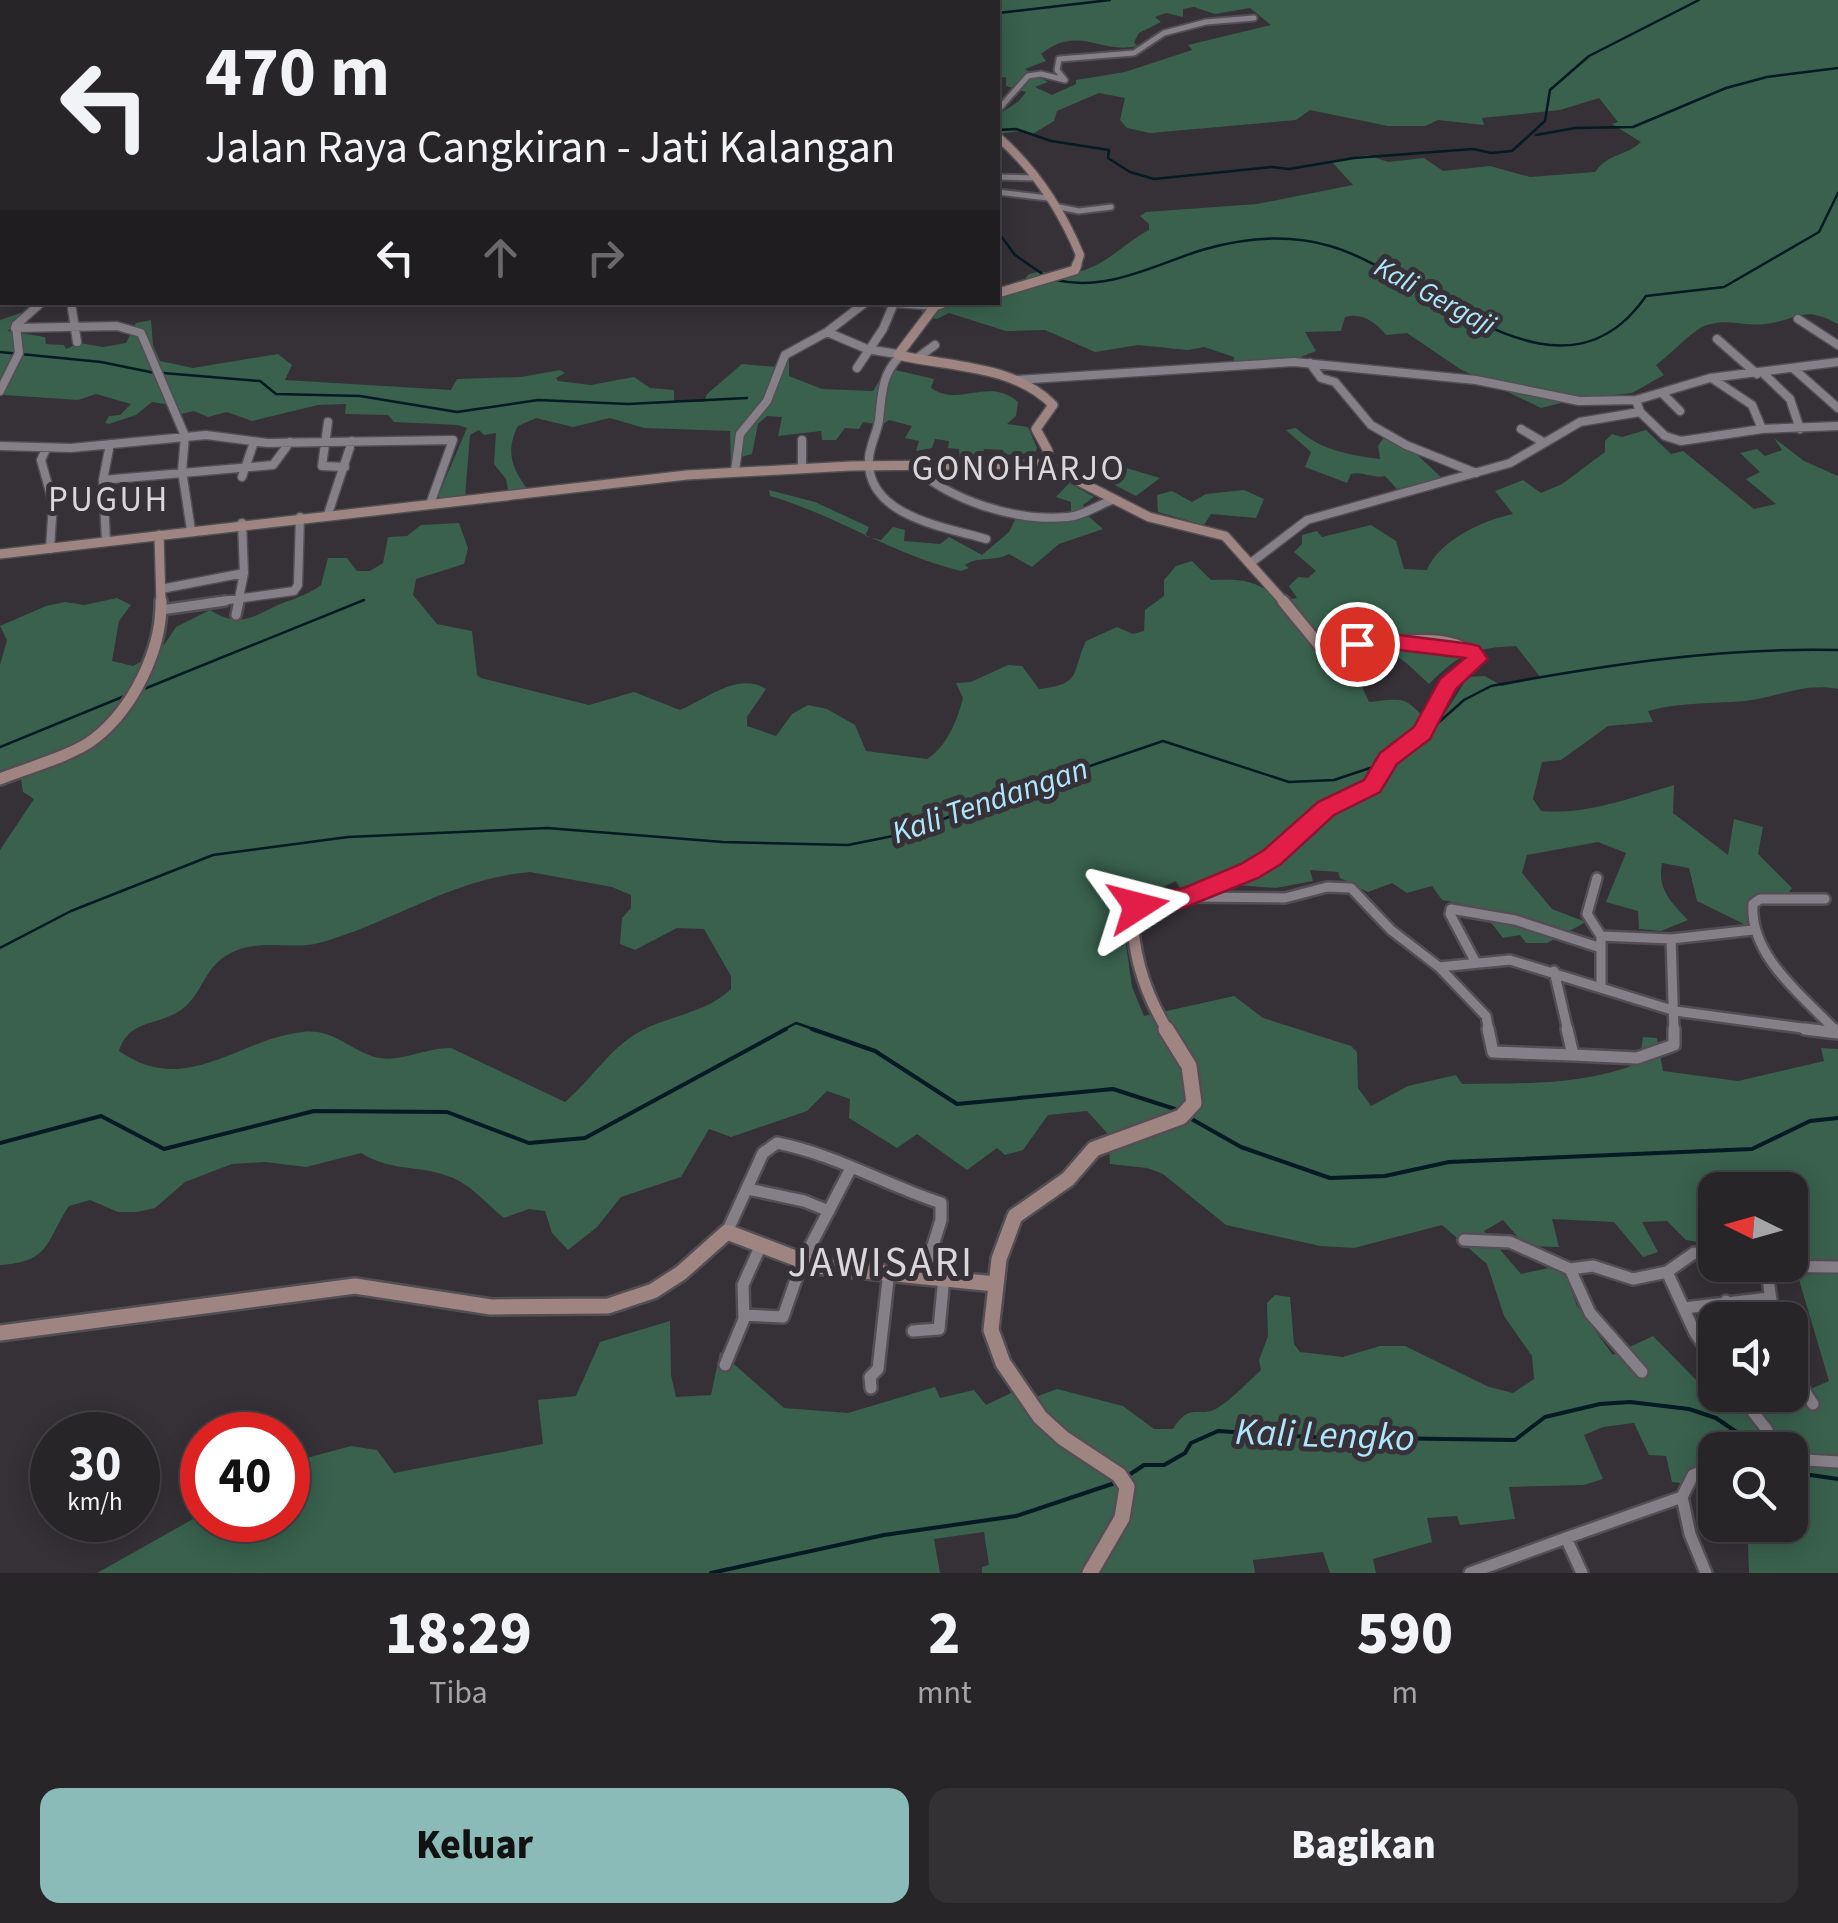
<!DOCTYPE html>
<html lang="id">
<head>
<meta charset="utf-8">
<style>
  body { margin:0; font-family:"Source Sans 3",sans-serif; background:#343135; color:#f1f3f6; height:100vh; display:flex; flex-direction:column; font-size:38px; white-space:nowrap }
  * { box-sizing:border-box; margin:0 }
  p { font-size:32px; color:#a5a5a8 }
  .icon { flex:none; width:55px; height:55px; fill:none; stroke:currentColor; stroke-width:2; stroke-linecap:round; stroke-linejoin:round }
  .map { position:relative; height:1573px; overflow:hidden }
  .details { display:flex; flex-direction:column; background:#282529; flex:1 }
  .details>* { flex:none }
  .top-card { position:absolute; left:0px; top:0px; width:1000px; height:305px; box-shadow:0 5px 25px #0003,0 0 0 2px #444246; background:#282529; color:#f1f3f6; overflow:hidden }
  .needle { width:65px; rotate:275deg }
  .controls { position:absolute; left:1698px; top:1172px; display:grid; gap:20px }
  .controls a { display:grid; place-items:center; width:110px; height:110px; border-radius:20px; background:#282529; box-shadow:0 5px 25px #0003,0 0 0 2px #444246; font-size:50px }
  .speed { position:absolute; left:30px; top:1412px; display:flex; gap:20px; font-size:50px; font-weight:700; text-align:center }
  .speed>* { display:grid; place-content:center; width:130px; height:130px; border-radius:50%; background:#282529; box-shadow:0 5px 25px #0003,0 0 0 2px #444246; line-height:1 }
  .speed small { font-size:25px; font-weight:400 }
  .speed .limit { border:15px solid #d22; background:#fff; color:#111 }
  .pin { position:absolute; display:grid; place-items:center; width:85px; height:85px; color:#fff; margin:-42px; border:5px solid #fff; border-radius:50%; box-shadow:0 2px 10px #0007 }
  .me { position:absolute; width:110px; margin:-55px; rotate:81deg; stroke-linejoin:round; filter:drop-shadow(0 0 8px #0008) }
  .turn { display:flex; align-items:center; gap:35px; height:210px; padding:0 40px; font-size:45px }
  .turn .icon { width:130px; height:130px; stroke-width:2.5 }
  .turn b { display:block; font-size:70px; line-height:85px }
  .lanes { display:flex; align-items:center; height:95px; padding:0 40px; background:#0003; justify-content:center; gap:50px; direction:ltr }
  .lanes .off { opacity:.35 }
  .eta { display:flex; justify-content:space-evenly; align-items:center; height:170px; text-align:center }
  .eta b { font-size:60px; font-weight:800; line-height:70px }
  .button { display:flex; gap:20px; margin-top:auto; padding:20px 40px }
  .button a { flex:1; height:115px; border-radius:20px; background:#8bbbb9; color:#111; font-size:40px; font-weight:800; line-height:115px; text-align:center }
  .button a+a { background:#343135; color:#f1f3f6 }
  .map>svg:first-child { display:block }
  .green { fill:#39614e; fill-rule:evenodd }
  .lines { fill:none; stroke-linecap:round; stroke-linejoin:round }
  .stream-far1 { stroke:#051a22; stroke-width:2.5 }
  .stream { stroke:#051a22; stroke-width:4 }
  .street-far3-casing { stroke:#524e54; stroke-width:9 }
  .street-far2-casing { stroke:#524e54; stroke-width:11 }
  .street-far1-casing { stroke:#524e54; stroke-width:14 }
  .street-casing { stroke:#524e54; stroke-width:16 }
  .secondary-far3-casing { stroke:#524e54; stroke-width:11 }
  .secondary-far2-casing { stroke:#524e54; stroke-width:12 }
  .secondary-far1-casing { stroke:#524e54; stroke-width:16 }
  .secondary-casing { stroke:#524e54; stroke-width:20 }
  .street-far3 { stroke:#858087; stroke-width:5 }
  .street-far2 { stroke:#858087; stroke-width:8 }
  .street-far1 { stroke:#858087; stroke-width:9 }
  .street { stroke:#858087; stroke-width:11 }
  .secondary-far3 { stroke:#9f8582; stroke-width:8 }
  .secondary-far2 { stroke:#9f8582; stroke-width:9 }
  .secondary-far1 { stroke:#9f8582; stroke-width:11 }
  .secondary { stroke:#9f8582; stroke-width:15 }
  .route { fill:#e11d48; stroke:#92132f; stroke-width:2.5 }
  .labels { text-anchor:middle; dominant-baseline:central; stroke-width:10; stroke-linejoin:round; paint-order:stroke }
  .far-water-label { font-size:28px; font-style:italic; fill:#aee6fd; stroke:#353137 }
  .water-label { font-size:32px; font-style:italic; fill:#aee6fd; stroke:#353137 }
  .quarter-label { font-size:35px; letter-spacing:2.5px; fill:#dad7db; stroke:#353137 }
  .near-water-label { font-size:38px; font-style:italic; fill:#aee6fd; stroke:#353137 }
  .near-quarter-label { font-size:42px; letter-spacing:2.5px; fill:#dad7db; stroke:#353137 }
</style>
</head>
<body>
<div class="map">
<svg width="1838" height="1573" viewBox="0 0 1838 1573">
  <rect width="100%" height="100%" fill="#353137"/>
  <path class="green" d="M414,0H1838V324C1802,304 1799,320 1765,324C1744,327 1728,317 1704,326C1691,332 1670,355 1656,365L1664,375L1632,393L1614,395L1615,399H1578L1541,408L1460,369L1407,333L1386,335C1376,322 1361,312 1345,317L1341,331L1305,332L1316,351L1283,364L1233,367L1234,357L1204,347L1188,350L1138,345L1095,352L1045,330L1006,331L949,313L937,319L922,316V310L876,303L998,302V283L1008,291L1018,288L1029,274C1047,269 1060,277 1078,272C1107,265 1124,243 1149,230V224L1140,216L1146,212L1257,204L1353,185L1331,161L1368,155L1388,162L1424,158L1443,171L1490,166L1530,177L1595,172C1610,152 1625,157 1641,142L1612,124L1618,122L1599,98L1560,110L1482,118L1484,125L1438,120L1425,126H1388L1310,110L1296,120L1150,133L1127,128L1120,120L1125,98L1099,93L1057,111L1054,121L1031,135L1020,131L998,134V115L1019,101L1026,92L1006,86V77L998,78V2ZM1194,7L1215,14L1250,8L1271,25L1188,45L1192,50L1125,72L1076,80V84L1052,95L1035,87L1048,82L1025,69L1046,61L1041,54C1078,24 1101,55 1137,46L1134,42L1139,33L1161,22L1155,17L1166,13L1183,17V9Z
    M23,312L8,331L45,337L46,344L64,345L66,349L80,343L103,347L126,343L136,323L151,320L153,345L160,361L193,368L278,354L292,365L285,380L451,390L457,379L521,377L560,370L565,373L556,378L558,381L591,385L634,377L650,388L674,390V402H704L707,394L742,364L777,367L789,357V376L822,389L873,391L887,368L934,379L931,388C959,408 989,376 1018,402L1016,416L1007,424L1028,427L1037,448L1035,453L1004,455L1003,450L984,449L981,461H960L959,449L948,448L949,441L935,439L932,448L916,451L919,441L905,438L912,426L889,420L882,425L863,422L859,429L845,428L836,440H822L821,431L778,436L782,417L767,416L758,424L752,454L741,457L740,469L731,467L730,431L644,428L610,418L573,427L536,418L518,426C505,451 512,469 528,490H508L506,479L494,464L496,433L484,435L479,430L470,435L465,497L441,501L438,496L467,428L458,425L394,422L388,415L345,414L346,404L318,405L252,421L227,412L208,417L194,411L181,414L177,406L152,402L136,415L109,424L105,423L109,416L120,415L131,404L96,394L78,400L4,395L0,392V320Z
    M1296,428C1320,450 1348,455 1380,459L1378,446L1384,437L1413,451L1442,478L1397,489L1385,476C1372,479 1363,471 1351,474L1347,483L1305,467L1311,452L1286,430Z
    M1646,430L1671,454L1683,451L1754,509L1776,504L1746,479L1760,472L1740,453L1757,449L1765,456L1782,450L1774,438L1804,461L1838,476V689C1804,682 1777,698 1744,701C1710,704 1681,702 1648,711L1653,722L1608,726L1561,760L1542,762L1533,799L1541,811C1587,815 1630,798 1674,785L1673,813L1728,855L1734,819L1763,827L1758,854L1792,888L1783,901L1758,905L1748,926L1697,901L1689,868L1662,863C1657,889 1671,902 1688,920L1661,931L1639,929L1638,911L1606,902L1626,853L1598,842L1527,855L1522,873L1552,909L1586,922L1547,943H1526L1520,935L1503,938C1482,910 1476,906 1442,900L1432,886L1407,893L1392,883L1368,892L1340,878L1338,872L1310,870L1313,881L1276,888L1197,882L1196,890L1182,892L1176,881L1157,890L1152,917L1123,924L1132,987L1144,1016L1234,996L1263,1018L1351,1046L1357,1052L1358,1088L1371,1106L1408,1086L1456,1075L1462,1084C1523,1083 1582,1086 1639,1063L1643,1037L1657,1038L1663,1071L1738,1081L1824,1061L1821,1048L1838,1049V1573H1749L1748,1542L1738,1525H1790V1450H1715V1487L1672,1482L1666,1456L1649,1455L1634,1423L1603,1427L1584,1435L1603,1479L1584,1485L1509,1487L1515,1519L1460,1525L1457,1516L1427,1518L1432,1542L1373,1559L1376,1573H1330L1323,1552L1253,1560L1255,1573H982V1567L989,1565L984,1532L934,1539L940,1573H97L202,1514V1520H288V1463L351,1446L377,1450L394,1473L543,1444L538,1400L576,1396L600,1342L670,1321L671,1375L676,1397L711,1395L720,1352L784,1408L848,1413L935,1387L940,1398L974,1390L986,1405L1013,1392L1033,1398L1057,1389L1123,1406L1154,1429H1173C1191,1400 1199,1420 1219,1407C1234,1397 1248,1382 1261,1370L1259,1360L1268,1336L1267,1303L1275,1295L1290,1297L1294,1344L1300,1352L1343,1357L1380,1346H1405L1489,1387L1513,1393L1534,1379L1532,1356L1504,1316L1487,1264L1442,1225L1354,1248L1320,1246L1226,1225L1163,1174L1147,1168L1110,1164L1108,1134L1087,1111L1048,1115L1023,1150L1005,1155L997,1148L967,1170L917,1134L897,1148L849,1118L850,1099L827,1091L807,1111L731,1137L709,1129L681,1177L621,1197L597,1227L568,1250L552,1233L545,1211L529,1209L504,1218C488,1205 472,1186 453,1178C421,1164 394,1173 361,1153L306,1167L265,1162L232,1164L185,1182L155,1208L137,1212H118L90,1200L69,1206C45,1242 51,1262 0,1265V850L34,799L23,792L21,779L0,782V665L7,640L0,626L46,606L65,602L84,605L117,598L131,605L119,621L112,661L133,666L144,660L146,652L164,645L176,627L210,610C239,628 251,618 278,605C292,599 308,595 321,585L328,558H347L357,571H370L383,563L388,537L407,536L421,525L459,523L468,548L464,564L416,579L413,595L437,624L472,631L477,675L481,678L589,705L634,692L680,710C704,700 739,671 766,689L747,717V726L776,736L792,714L808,705L827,709L855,725L866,751L927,759C946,748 958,719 963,698L956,683L971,682L1008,665L1022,666L1039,689C1083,684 1071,673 1086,641L1117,627L1133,634L1144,631L1145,610L1164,596V580L1176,566L1192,561L1211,580C1241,579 1257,579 1280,601L1297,598L1289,586L1298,577L1308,578L1316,571L1294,552L1302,544V535L1317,531L1322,537L1371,525L1396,541L1404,569L1427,570C1439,540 1484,520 1513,514L1495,491L1523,480L1541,493L1562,484L1605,452V441L1612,434L1622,437ZM1516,646L1541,678L1502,686L1485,676L1468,677L1438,724C1423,719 1422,714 1411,705C1401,696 1382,701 1369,702L1358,678L1338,663C1382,635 1397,654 1429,684C1460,653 1473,648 1516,646ZM530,872L612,887L631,895V908L622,918L620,944L635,950L677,928L704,929L731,976V989C705,1014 669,1015 639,1032C609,1049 591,1080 565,1102L451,1048C425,1047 400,1064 375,1057C350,1050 332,1028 303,1032C237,1039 186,1098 119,1051C129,1017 163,1027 186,1006C205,988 205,964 235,951C262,939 293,950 319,943C392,923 453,878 530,872ZM1715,1190H1790V1249L1829,1381L1765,1409L1750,1395H1715V1389L1703,1387L1653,1336L1613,1355L1577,1306L1562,1265L1521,1274L1484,1231L1503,1220L1526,1246L1559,1247L1552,1219L1614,1222L1643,1257L1658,1252L1642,1222L1667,1221L1686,1240L1705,1243L1702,1219L1715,1218Z
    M1126,468L1160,478L1136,496L1105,480Z
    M1069,483L1094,497L1083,505L1087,515L1103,529L1059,544L1032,567L1009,554C994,562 978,556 965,565L969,568L961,571C893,555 836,515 770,496L769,490L815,502L869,527L865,536L881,540L893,527L905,530L904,541L940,544L949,537L982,555L1009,532L1018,514L1071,522V502L1056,497Z
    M1244,490L1264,499L1256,518L1211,514L1204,525L1158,512L1157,495L1172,491L1192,502L1206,494Z"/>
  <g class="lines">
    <path class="stream-far1" d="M850,0L860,2
      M998,13L1110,0
      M998,130L1016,129L1051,141L1109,150L1108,158L1130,172L1154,179L1272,167L1289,169L1354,158L1473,149L1491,153L1512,151L1545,121L1550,90L1589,56L1699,0
      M1536,135L1575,128L1633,127L1726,88L1767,77L1838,68
      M998,232L1015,255L1044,275
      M1056,280C1107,292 1154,265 1202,250C1243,238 1289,234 1330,246C1425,273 1560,421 1646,296L1724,287L1819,232L1838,193
      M0,352L101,362L155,373
      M163,373L260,381L276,394L360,396L457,412L538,400L628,404L747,398
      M139,691L364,600
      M0,747L127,695
      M1404,753L1464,700L1491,686C1606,665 1720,647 1838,650
      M0,948L71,911L213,855L348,837L547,828L723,842L848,845L913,832L979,804L1163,741L1289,782L1334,780L1379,765
      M781,1031L796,1023L819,1031"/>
    <path class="stream" d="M812,1029L875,1051L957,1104L1113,1089L1178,1110
      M1188,1117L1241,1147L1330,1178L1385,1176L1449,1162L1752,1149L1810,1121L1838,1118
      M0,1143L101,1116L164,1149L314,1111L447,1112L529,1143L585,1138L786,1029
      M1790,1472L1838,1479
      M1129,1475L1144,1465H1164L1185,1453L1191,1443L1218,1431L1309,1437L1515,1440L1545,1417L1600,1404L1630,1402L1689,1409L1716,1418L1763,1450
      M711,1573L884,1535L1016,1516L1118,1482"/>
    <defs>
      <path id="street-far3" d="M268,2L273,0
        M998,110L1028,76L1041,74L1065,80L1057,70L1059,59L1134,53L1164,33L1206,22L1254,18
        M998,177L1035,178
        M998,192L1048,198
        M1059,207L1079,211L1111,207"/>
      <path id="street-far2" d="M884,302L935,306
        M72,309L77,342
        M1798,319L1838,345
        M15,328L117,326L141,333L185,436L182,471L191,530
        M827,332L867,349L897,354
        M1717,339L1757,374
        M900,356C881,375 882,395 879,420C877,433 870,445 869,458C865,516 945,527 986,539
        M916,359L935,345
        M1310,363L1321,378L1335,382L1371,425L1406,445L1476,473
        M857,368L883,329L894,303
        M1794,369L1838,408
        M1763,373L1790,399L1800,429
        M1713,379L1752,405L1762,429
        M1015,380L1294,362L1476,380L1579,401L1636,400
        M0,391L19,353L16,325L42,302
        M1662,393L1680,411
        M1640,412L1665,436L1681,441L1762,429L1838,426
        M328,422L322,466L345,467
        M1521,429L1543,442
        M802,440V468
        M0,446L71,448L206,435L267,443L453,440L430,504
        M46,449L41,460L53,503L50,549
        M914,466C949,501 1018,522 1068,517C1083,516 1098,505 1112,500
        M735,471L740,434L767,401L785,355L827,332L866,302
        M242,477L254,442
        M103,480L273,465L290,442
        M328,514L352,441
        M106,541L103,480L110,444
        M1252,562L1307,520L1510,463L1580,422L1640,412L1636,400L1710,378L1838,362
        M161,589L244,573
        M207,603L294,591L298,585L300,517
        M238,603L244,573L242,523"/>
      <path id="street-far1" d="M161,610L225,601
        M236,615L239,601
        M1597,878L1587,914L1601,936
        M1189,897L1285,898L1327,887L1351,888L1391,930L1439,967L1510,960L1675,1011L1824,1031
        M1825,899H1760L1753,904C1749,956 1804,997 1836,1031
        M1671,939L1674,1031
        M1475,961L1450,914L1451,909L1515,920L1601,948
        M1439,967L1486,1016L1489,1031
        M1554,971L1568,1031
        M1601,986V936L1671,939L1753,930"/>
      <path id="street" d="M1488,1029L1493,1052L1573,1055L1567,1029
        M1805,1029L1838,1033
        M1834,1029L1838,1033
        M1573,1055L1637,1058L1674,1045V1029
        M748,1189L804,1201L829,1211
        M727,1232L763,1153L777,1143C834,1154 886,1185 941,1203V1220L924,1274
        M1464,1240L1510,1242L1570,1269
        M1715,1258L1694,1253L1667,1272L1695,1333L1715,1361
        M1745,1265L1766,1266L1774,1320
        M1766,1266L1838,1267
        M1726,1301L1733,1320
        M1684,1308L1769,1298
        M744,1315L783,1317L802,1262L851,1168
        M913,1331L939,1329L944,1277
        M725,1365L744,1319L743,1285L761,1245
        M1790,1369L1813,1404
        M1642,1372L1590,1313L1570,1269L1593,1266L1633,1279L1667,1272
        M871,1388L870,1377L878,1369L889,1271
        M1740,1395L1767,1430L1775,1450
        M1790,1459L1838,1462
        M1682,1497L1690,1534L1706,1573
        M1470,1573L1566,1538
        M1582,1573L1566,1538L1682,1497L1693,1475L1715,1467"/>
      <path id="secondary-far3" d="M644,2H673
        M768,2L784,0
        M998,137C1036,170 1061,209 1080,255L1076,267"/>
      <path id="secondary-far2" d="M998,293L1075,270L1077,264
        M946,302L935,306L898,355C949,367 1015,365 1053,405L1036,429L1048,451L1045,464
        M159,535L161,603
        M0,554L687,475L851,466L1045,464L1149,517L1225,536L1285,603"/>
      <path id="secondary-far1" d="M0,779C27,768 72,756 94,739C133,709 162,650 161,601
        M1168,1031C1145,994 1132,953 1132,909L1186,897L1250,871L1273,857L1326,808L1372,786L1388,759L1422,733L1448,684L1477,659C1449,622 1357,653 1320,646L1283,601"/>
      <path id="secondary" d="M0,1333L355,1286L491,1307L608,1306L653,1291L681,1273L727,1232L816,1266L995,1284
        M1090,1573L1122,1518L1127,1487L1119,1475L1063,1438L1040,1417L1003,1363L991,1330L999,1259L1015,1216L1068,1179L1094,1149L1181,1117L1194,1103L1189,1066L1166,1029"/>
    </defs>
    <use href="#street-far3" class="street-far3-casing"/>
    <use href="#street-far2" class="street-far2-casing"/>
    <use href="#street-far1" class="street-far1-casing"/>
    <use href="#street" class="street-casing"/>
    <use href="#secondary-far3" class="secondary-far3-casing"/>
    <use href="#secondary-far2" class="secondary-far2-casing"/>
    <use href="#secondary-far1" class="secondary-far1-casing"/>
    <use href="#secondary" class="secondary-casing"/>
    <use href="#street-far3" class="street-far3"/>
    <use href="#street-far2" class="street-far2"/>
    <use href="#street-far1" class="street-far1"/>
    <use href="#street" class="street"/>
    <use href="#secondary-far3" class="secondary-far3"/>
    <use href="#secondary-far2" class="secondary-far2"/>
    <use href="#secondary-far1" class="secondary-far1"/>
    <use href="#secondary" class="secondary"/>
  </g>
  <path class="route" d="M1391,634L1471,644L1479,646L1488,659L1456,689L1430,739L1397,764L1380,792L1334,815L1281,864L1258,878L1186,907L1138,915L1129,913L1125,906L1129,898L1184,888L1241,864L1264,850L1318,802L1364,780L1380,753L1414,727L1440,679L1465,658L1391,649L1357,652L1346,644L1357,637Z"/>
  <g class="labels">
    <g class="far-water-label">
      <text transform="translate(1435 296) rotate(28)">Kali Gergaji</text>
    </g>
    <g class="water-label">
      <text transform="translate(990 801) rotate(-19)">Kali Tendangan</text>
    </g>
    <g class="quarter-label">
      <text x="1019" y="469">GONOHARJO</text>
      <text x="109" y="500">PUGUH</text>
    </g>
    <g class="near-water-label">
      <text transform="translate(1325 1435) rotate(2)">Kali Lengko</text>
    </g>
    <g class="near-quarter-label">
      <text x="881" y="1263">JAWISARI</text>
    </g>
  </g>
</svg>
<div class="controls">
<a><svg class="needle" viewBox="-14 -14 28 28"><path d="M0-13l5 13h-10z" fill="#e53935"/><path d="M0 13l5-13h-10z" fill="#a5a5a8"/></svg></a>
<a><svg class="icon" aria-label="sound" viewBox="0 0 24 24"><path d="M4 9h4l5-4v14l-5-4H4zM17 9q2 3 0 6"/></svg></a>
<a><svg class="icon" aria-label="search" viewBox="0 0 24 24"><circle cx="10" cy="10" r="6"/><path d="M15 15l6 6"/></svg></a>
</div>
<div class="speed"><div>30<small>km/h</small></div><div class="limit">40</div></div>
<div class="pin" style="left:1357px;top:644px;background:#d93025"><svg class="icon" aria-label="arrive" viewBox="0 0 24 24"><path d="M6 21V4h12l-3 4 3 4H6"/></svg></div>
<svg class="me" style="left:1138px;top:906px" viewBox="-20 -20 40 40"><path d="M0-17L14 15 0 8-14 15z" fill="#e11d48" stroke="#fff" stroke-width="4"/></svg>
<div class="top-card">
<div class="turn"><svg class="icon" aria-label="left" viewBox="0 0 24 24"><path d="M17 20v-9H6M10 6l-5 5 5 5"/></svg><div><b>470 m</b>Jalan Raya Cangkiran - Jati Kalangan</div></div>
<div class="lanes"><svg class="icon" aria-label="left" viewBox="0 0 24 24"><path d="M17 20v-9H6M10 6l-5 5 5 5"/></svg><svg class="icon off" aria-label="ahead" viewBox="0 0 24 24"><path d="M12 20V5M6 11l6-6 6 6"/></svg><svg class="icon off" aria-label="right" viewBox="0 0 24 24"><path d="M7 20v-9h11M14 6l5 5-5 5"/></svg></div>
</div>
</div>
<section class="details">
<div class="eta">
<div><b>18:29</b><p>Tiba</p></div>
<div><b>2</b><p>mnt</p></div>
<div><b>590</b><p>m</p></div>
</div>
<div class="button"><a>Keluar</a><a>Bagikan</a></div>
</section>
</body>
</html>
